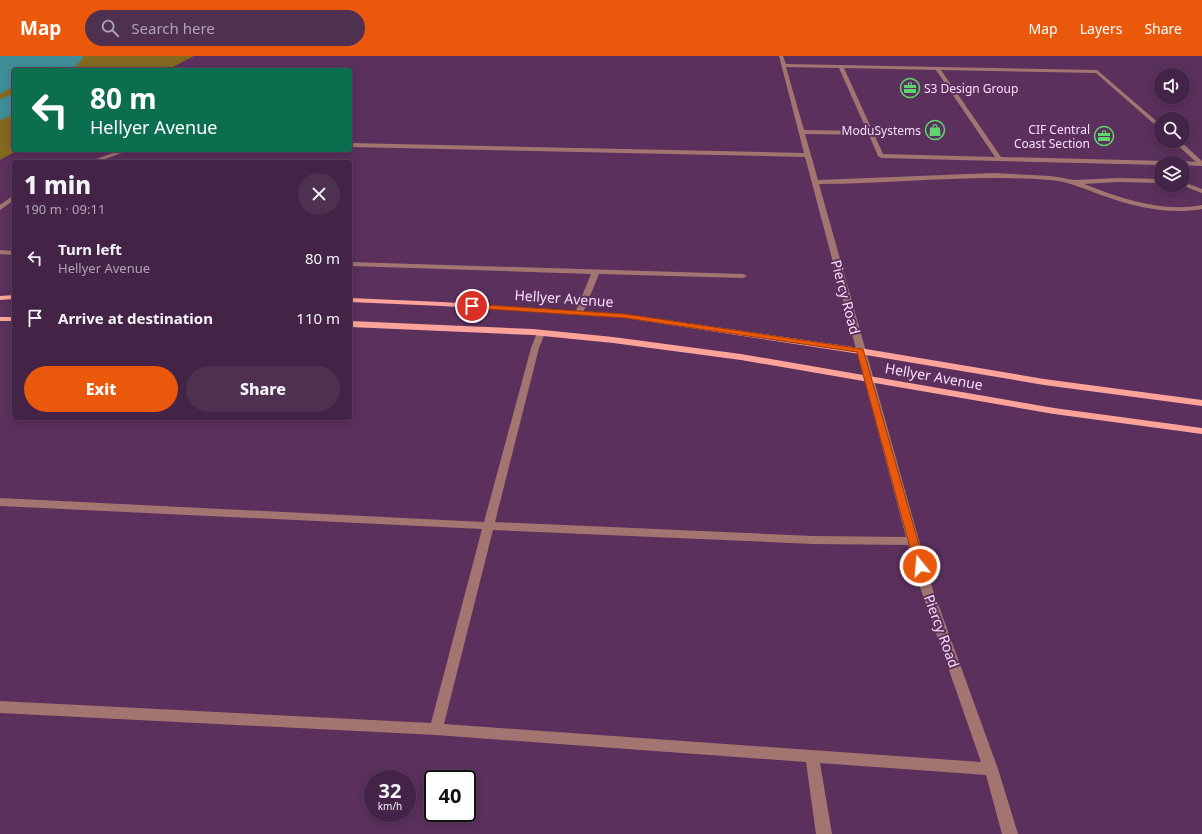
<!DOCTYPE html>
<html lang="en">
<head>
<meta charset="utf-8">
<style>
  body { margin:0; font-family:"Noto Sans",sans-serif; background:#4e3051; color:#f1f3f6; height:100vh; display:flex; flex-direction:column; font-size:15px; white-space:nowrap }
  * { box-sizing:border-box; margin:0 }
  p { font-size:13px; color:#afa4b3 }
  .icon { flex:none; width:22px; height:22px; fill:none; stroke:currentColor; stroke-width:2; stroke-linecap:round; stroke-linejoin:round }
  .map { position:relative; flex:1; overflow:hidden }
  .sheet { position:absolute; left:12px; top:104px; width:340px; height:260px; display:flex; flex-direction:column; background:#442446; border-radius:4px; box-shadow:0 2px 10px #0003,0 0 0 1px #5c415f }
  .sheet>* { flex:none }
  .guide { position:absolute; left:12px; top:12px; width:340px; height:84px; border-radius:4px; box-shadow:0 2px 10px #0003,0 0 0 1px #5c415f; background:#0b6e4f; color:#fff; overflow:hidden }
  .fabs { position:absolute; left:1154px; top:12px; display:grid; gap:8px }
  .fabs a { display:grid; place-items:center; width:36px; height:36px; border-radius:50%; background:#442446; box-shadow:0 2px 10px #0003,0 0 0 1px #5c415f; font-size:20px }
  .speed { position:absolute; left:364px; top:714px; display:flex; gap:8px; font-size:20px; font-weight:700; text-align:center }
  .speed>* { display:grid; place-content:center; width:52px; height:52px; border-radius:50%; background:#442446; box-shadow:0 2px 10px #0003,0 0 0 1px #5c415f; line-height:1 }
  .speed small { font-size:10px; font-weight:400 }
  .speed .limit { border:2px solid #111; border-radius:6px; background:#fff; color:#111 }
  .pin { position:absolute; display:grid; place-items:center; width:34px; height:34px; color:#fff; margin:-17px; border:2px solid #fff; border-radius:50%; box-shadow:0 1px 4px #0007 }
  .me { position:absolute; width:44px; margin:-22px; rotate:343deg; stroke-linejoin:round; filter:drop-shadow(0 0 3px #0008) }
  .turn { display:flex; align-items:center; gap:14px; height:84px; padding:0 12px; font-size:18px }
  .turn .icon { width:52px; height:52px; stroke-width:2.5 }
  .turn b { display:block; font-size:28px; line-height:34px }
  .round { display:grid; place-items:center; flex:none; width:42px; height:42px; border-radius:21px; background:#4e3051 }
  .overview { display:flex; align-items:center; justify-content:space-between; height:68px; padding:0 12px }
  h1 { font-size:24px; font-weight:800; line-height:30px }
  .cta { display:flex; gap:8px; margin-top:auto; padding:8px 12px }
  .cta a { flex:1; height:46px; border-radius:24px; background:#ea580c; color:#fff; font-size:16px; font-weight:800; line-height:46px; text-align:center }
  .cta a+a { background:#4e3051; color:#f1f3f6 }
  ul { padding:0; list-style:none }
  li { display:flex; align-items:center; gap:12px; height:60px; padding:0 12px }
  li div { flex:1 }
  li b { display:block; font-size:15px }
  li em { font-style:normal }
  header { display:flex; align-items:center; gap:24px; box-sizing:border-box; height:56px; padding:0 20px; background:#ea580c; color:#fff }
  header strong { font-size:19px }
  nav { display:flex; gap:22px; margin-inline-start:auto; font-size:14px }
  .search { width:280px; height:36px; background:#4e3051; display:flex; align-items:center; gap:10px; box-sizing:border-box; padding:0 14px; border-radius:22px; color:#afa4b3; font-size:15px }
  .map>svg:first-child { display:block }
  .green { fill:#856820 }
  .water { fill:#3f8e97 }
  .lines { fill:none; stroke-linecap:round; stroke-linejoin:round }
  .river { fill:#3f8e97; fill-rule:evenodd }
  .minor { fill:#a27570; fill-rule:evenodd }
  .major { fill:#fea39a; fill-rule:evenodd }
  .route { fill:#ea580c; stroke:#983908 }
  .labels { text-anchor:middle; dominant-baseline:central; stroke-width:4; stroke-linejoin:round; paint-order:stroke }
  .far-poi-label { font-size:12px; fill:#f8ddf8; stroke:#5b305d; text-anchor:end }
  .street-label { font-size:14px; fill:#f8ddf8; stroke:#5b305d }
</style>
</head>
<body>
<header>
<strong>Map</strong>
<div class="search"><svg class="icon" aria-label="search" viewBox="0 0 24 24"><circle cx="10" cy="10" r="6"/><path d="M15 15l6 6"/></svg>Search here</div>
<nav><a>Map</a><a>Layers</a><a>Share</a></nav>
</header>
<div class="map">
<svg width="1202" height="778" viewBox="0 0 1202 778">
  <rect width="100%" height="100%" fill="#5b305d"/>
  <path class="green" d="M0,0H194L167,14H14V94H18L0,104Z"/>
  <path class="water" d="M0,0H68L42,14H14V30L0,38Z"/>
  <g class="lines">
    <path class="river" d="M57,0H84L73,14H46Z
      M14,38V59L0,64V43Z"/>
    <path class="minor" d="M779,0H783L786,8L1097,14L1161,69V74L1096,17L941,14L1001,101L1167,105L1170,107H1161V109L881,102L878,100L869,79L805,78L818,124L993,117L1051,120L1074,124L1118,122L1161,123V127L1118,126L1084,128C1120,142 1162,157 1202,149V153C1171,159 1134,151 1104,140C1086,134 1069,125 1049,124C972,118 896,128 819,128L933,534L998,713L1018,778H1002L986,719L820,707L832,778H816L806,706L436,679L0,657V645L431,667L482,473L0,450V442L484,466L531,292L537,277L541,274L545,277L539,292L495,466L813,480L906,481L805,101L350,91V87L804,97ZM786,11L839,12L867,75L804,74ZM844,12L936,14L995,101L883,98ZM493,474L813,488L908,489L921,534L981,706L444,668Z
      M1173,85H1180L1202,105V110L1183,109V107H1180L1183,105L1196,106Z
      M121,94H130L97,106H88Z
      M1183,126L1202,133V137L1181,129H1183Z
      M14,139V144L0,154V149Z
      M0,194L14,195V199L0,198Z
      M350,206L743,218L747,220L743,222L599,218L583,257L579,259L575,257L591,218L350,210Z"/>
    <path class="major" d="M14,239V243L0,244V240Z
      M350,242L442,246L625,258L860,292L1044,323L1202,344V350L1044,329L860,298L625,262L442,250L350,246Z
      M0,261H14V265H0Z
      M350,265L533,273L613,281L741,298L1054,352L1202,372V378L1054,358L741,304L613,287L533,279L350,271Z"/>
  </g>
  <path class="route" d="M469,248L625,258L863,293L925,510L924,512H916L915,510L857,296L625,262L472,252L468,250Z"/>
  <defs>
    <symbol id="office-ring" viewBox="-11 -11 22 22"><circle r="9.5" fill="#5b305d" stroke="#5ed56c" stroke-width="1.5"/><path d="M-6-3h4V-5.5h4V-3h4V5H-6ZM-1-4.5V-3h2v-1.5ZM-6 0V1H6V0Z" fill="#5ed56c"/></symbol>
    <symbol id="shop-ring" viewBox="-11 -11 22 22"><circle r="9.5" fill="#5b305d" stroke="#5ed56c" stroke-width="1.5"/><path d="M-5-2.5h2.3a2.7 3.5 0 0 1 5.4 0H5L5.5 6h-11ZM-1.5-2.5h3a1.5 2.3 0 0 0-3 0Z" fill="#5ed56c"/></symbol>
  </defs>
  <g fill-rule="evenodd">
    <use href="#office-ring" x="899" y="21" width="22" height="22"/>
    <use href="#shop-ring" x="924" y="63" width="22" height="22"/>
    <use href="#office-ring" x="1093" y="69" width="22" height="22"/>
  </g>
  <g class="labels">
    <g class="far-poi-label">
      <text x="924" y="32" text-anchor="start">S3 Design Group</text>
      <text x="1090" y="73">CIF Central<tspan x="1090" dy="14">Coast Section</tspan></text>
      <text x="921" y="74">ModuSystems</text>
    </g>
    <g class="street-label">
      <text transform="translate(846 241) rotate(75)">Piercy Road</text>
      <text transform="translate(564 242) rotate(4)">Hellyer Avenue</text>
      <text transform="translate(934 320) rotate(10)">Hellyer Avenue</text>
      <text transform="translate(942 575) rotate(70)">Piercy Road</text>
    </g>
  </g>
</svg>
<div class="fabs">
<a><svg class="icon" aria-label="sound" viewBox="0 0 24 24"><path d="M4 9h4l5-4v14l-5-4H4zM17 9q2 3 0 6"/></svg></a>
<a><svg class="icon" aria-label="search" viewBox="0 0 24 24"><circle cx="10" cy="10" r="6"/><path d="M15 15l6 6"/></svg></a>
<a><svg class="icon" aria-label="layers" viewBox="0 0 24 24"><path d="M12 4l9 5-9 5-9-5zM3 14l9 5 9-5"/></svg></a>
</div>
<div class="speed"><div>32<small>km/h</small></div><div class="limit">40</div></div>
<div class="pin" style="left:472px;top:250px;background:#d93025"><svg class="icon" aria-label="arrive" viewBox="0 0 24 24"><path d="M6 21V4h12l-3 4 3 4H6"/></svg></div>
<svg class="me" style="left:920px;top:510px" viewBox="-20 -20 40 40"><circle r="17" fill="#ea580c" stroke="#fff" stroke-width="3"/><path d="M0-11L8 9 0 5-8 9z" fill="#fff"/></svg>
<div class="guide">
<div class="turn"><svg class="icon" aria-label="left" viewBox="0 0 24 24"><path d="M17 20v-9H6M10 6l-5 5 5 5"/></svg><div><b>80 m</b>Hellyer Avenue</div></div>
</div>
<section class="sheet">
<div class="overview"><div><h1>1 min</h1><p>190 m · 09:11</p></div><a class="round"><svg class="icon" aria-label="close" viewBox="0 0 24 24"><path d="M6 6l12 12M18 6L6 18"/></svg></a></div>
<ul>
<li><svg class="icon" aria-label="left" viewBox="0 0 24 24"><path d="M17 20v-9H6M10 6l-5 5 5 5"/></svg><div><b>Turn left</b><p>Hellyer Avenue</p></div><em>80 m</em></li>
<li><svg class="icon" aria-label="arrive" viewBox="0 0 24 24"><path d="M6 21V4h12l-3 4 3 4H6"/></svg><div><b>Arrive at destination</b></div><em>110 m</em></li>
</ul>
<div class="cta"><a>Exit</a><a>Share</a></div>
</section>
</div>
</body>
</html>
